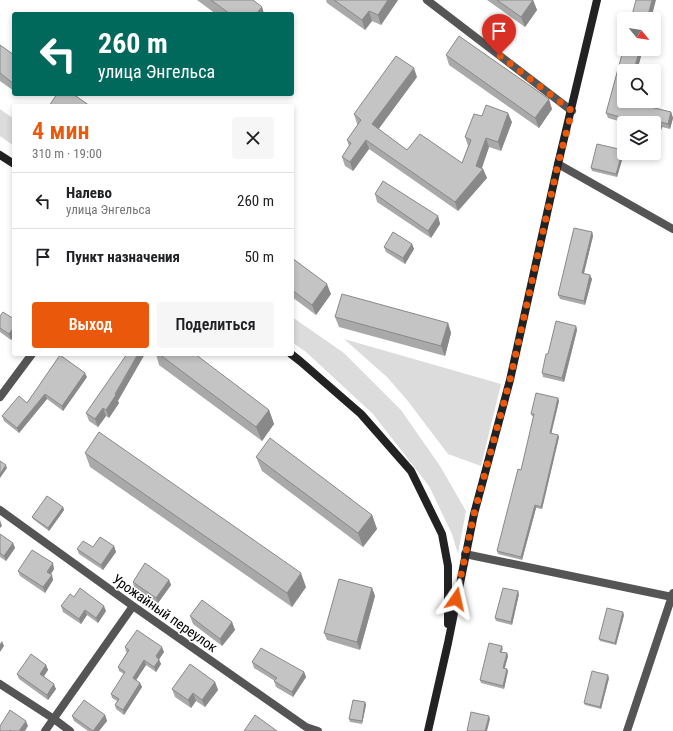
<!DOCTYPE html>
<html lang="ru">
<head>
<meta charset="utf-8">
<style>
  body { margin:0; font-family:"Roboto Condensed",sans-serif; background:#f6f6f6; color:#202124; height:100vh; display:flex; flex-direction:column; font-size:15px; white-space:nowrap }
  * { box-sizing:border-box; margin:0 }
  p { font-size:13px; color:#757577 }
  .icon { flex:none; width:22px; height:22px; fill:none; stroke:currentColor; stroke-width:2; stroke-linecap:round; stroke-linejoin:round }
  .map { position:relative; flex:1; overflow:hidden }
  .sheet { position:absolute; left:12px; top:104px; width:282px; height:252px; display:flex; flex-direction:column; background:#fff; border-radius:4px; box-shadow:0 2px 6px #0003 }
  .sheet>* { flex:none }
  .hud { position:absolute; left:12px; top:12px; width:282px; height:84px; border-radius:4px; box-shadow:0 2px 6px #0003; background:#00695c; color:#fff; overflow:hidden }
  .needle { width:26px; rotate:120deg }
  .controls { position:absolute; left:617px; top:12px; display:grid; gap:8px }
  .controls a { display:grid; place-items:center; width:44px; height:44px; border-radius:4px; background:#fff; box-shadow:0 2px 6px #0003; font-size:20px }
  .pin { position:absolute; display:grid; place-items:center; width:34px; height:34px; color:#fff; margin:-41px -17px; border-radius:50% 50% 50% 0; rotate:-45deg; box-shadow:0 0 4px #0007 }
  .pin .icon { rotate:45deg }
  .me { position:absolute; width:44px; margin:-22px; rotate:11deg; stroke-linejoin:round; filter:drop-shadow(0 0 3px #0008) }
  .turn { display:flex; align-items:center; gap:14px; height:84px; padding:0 20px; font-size:18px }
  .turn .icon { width:52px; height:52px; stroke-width:2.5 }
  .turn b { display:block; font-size:28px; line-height:34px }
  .round { display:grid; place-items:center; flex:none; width:42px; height:42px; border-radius:4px; background:#f6f6f6 }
  .overview { display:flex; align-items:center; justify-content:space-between; height:68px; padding:0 20px }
  h1 { font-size:24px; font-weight:600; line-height:30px; color:#ea580c }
  .action { display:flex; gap:8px; margin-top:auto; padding:8px 20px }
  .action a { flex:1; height:46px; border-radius:4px; background:#ea580c; color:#fff; font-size:16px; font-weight:600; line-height:46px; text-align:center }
  .action a+a { background:#f6f6f6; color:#202124 }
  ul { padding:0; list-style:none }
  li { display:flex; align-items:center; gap:12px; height:56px; padding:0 20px; border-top:1px solid #e0e0e0 }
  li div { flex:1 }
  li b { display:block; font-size:15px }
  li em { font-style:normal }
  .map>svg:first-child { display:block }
  .green { fill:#dcdcdc }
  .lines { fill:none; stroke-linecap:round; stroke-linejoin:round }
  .minor { stroke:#555; stroke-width:8 }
  .secondary { stroke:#222; stroke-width:8 }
  .wall { fill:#a9a9a9 }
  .shaded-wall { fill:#898989 }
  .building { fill:#c4c4c4; stroke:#898989 }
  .route { stroke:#ea580c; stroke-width:7; stroke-dasharray:0 12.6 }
  .labels { text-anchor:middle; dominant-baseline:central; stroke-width:3; stroke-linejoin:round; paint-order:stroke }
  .street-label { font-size:14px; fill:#000; stroke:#fff }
</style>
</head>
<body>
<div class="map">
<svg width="673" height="731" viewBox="0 0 673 731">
  <rect width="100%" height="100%" fill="#fff"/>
  <path class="green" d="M0,109L14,119V146L0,136Z
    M292,317L344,353L401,410L440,466L466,511L458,554L452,534L429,486L373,414L306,352L292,342Z
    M344,339L501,384L481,466L448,454L407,400L387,377Z"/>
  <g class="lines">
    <path class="minor" d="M427,0L572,111
      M558,164L673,229
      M0,397L32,354
      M0,510L133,606L306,727L318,731
      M465,554L672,597
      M0,684L54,719L70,731
      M45,731L133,606
      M627,731L673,593"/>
    <path class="secondary" d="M0,155L14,164
      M291,354L300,361L361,414L411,471L442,534L448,566V624
      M428,731L448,643L474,514L510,380L558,164L597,0"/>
  </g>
  <path class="wall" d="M197,0H253L262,7L264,14H216Z
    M326,0H398L381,25L372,21L365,30L327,3Z
    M487,0H533L537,10L525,27Z
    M0,45L14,55V91L0,81Z
    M624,47V49H643L638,67L642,68L643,71H624V101H638L637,103L671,112L673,118L670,129L662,127L660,133L654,131V123H625L608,118L606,113Z
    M446,55L552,109L539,128L449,65Z
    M417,77L378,129L407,150L462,163L468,146L465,137L482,116L512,122L501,151L489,147L482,168L483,169L487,178L458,211L369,149L353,171L345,166L342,157L349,146L347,140L358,125L357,124L354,114Z
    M623,150L624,153L617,177L592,171L591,168Z
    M375,194L438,216L440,224L431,238L377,202Z
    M592,232L593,236L584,273L592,279L585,305L560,299L558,295Z
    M412,244L414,249L405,264L386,252L384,247Z
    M292,258L331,294L316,315L292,297Z
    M0,316L14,319V335L11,340L0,332Z
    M335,317L448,323L451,333L445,356L339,327Z
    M576,326L577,330L564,382L543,377L542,373L548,354Z
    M156,354H159L269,410L274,424L262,441L159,365Z
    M87,377L63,411L47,399L19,433L4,421L2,416L27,403Z
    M558,398L559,401L551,433L558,435L559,437L542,509L536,508L522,560L498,554L497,551L521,470L534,417L532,416L531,414Z
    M118,401L119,403L109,418L106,416L98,427L89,421L86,413Z
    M85,453L306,587L292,607L90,467Z
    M256,457L372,515L377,529L363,547L262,471Z
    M63,507L64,510L49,531L33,519L32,517Z
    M0,534L13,543L15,548L6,561L0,557Z
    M114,546L116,552L103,570L79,554L77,549L93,547Z
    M54,569L51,574L53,580L45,593L20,576L18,571Z
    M169,580L171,585L158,603L134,587L133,582Z
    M372,588L375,596L360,650L327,640L324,633Z
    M519,594L512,625L496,621L495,618Z
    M74,597L106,611L98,623L87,615L81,624L63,612L61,606Z
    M624,615L616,645L600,641L599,639Z
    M190,616L232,622L235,630L222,646L193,624Z
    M502,646L503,649L502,652L507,653L508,656L505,668L508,671L504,689L481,683L480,680Z
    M125,647L164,652L159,659L161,664L156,672L146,665L136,680L140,683L142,687L124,715L116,709L115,705L117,701L112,698L111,694L124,674L119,671L118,667L127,652H126Z
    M252,662L304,672L306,677L293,697L276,687L274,681H275L254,668Z
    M46,665L48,670L44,676L56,689L48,700L19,679L17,674Z
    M609,678L601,709L585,705L584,703Z
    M215,682L218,690L205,707L196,701L191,708L175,697L172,689Z
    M365,702L366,705L362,724L350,722L349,719Z
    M105,715L107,721L99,731H88L74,721L72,716Z"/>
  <path class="shaded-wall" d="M388,0H398L381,25L378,15Z
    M533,0L537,10L525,27L521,17Z
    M652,0H656L651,19H647Z
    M262,7L264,14H256Z
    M369,11L372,21L365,30L362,20Z
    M640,49H643L637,71L635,66Z
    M414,68L417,77L375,134L372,124Z
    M549,99L552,109L539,128L535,118Z
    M671,112L673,118L670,129L668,124Z
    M508,113L512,122L501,151L498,142Z
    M660,122L662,127L660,133L658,127Z
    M486,138L489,147L480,173L483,169L487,178L458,211L455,202L476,166Z
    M366,140L369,149L353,171L350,162Z
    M623,150L624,153L617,177L616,174Z
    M438,216L440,224L431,238L428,231Z
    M592,232L593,236L583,277L582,273Z
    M412,244L414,249L405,264L403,258Z
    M590,275L592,279L585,305L584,301Z
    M327,284L331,294L316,315L312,305Z
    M448,323L451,333L445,356L441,346Z
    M576,326L577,330L564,382L562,378Z
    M14,327V335L11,340L9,334Z
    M138,354H145L118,401L119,403L109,418L106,410Z
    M85,373L87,377L63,411L62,406Z
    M45,394L47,399L19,433L17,428Z
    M558,398L559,401L551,435L550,433Z
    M103,408L106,416L98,427L95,419Z
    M269,410L274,424L262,441L256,427Z
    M558,435L559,437L542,509L541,507Z
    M6,465L7,468L0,478V474Z
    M535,505L536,508L522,560L521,557Z
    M63,507L64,510L49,531L48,528Z
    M372,515L377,529L363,547L358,533Z
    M0,520L2,526L0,528Z
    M13,543L15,548L6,561L4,556Z
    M114,546L116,552L103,570L101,565Z
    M53,563L54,569L49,577L47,572Z
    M301,573L306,587L292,607L287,593Z
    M52,575L53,580L45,593L43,587Z
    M169,580L171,585L158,603L156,598Z
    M372,588L375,596L360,650L357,642Z
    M518,591L519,594L512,625L511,622Z
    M104,606L106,611L98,623L96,618Z
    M85,610L87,615L81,624L79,619Z
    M623,612L624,615L616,645L615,643Z
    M232,622L235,630L222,646L220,639Z
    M2,641L4,646L0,652V644Z
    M162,647L164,652L158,661L156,656Z
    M507,653L508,656L504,670L503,668Z
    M144,660L146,665L135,682L133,678Z
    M159,660L161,664L156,672L154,667Z
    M46,665L48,670L42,679L40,674Z
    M507,669L508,671L504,689L503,686Z
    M304,672L306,677L293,697L292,692Z
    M608,675L609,678L601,709L600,707Z
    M215,682L218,690L205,707L202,700Z
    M140,683L142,687L124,715L123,710Z
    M54,684L56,689L48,700L47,695Z
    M193,693L196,701L191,708L188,700Z
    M365,702L366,705L362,724V721Z
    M105,715L107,721L99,731H93Z
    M489,716L490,719L487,731H485Z
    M26,721L28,726L25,731H19Z"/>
  <path class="building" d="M211,0H253L262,7L256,14H230Z
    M334,0H388L378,15L369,11L362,20Z
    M497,0H533L521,17Z
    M636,0H652L647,19H631Z
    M459,36L549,99L535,118L446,55Z
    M0,45L14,55V84L0,73Z
    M624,47V49H640L635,66L642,68L641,71H624V101H634V103L671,112L668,124L660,122L658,127L654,126V123H642L606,113Z
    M396,56L414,68L372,124L407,150L420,134L462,163L471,140L465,137L474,114L482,116L486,105L508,113L498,142L486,138L476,166L483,169L455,202L366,140L350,162L342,157L351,143L347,140L361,120L354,114Z
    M57,94H73L90,106H49Z
    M597,144L623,150L616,174L591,168Z
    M383,181L438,216L428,231L375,194Z
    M574,228L592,232L582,273L590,275L584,301L558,295Z
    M393,232L412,244L403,258L384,247Z
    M292,258L327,284L312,305L292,290Z
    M342,294L448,323L441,346L335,317Z
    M3,312L14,319V327L9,334L0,328V316Z
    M556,321L576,326L562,378L542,373L546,354H548Z
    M127,354H138L115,394L116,395L106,410L103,408L95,419L86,413Z
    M159,354H195L269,410L256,427Z
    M60,355L85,373L62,406L45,394L17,428L2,416L19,396L27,403Z
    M536,393L558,398L550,433L558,435L541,507L535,505L521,557L497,551L518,469L521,470L534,414H531Z
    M99,432L301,573L287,593L85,453Z
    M270,438L372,515L358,533L256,457Z
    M0,461L6,465L0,474Z
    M47,496L63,507L48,528L32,517Z
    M0,534L13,543L4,556L0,553Z
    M100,537L114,546L101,565L77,549L83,541L93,547Z
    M32,550L53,563L47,572L52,575L43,587L18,571Z
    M145,563L169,580L156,598L133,582Z
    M339,579L372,588L357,642L324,633Z
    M80,588L104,606L96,618L85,610L79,619L61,606L70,594L74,597Z
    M503,588L518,591L511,622L495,618Z
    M202,600L232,622L220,639L190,616Z
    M607,608L623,612L615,643L599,639Z
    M137,630L162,647L156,656L159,660L154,667L144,660L133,678L140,683L123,710L115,705L119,699L111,694L125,672L118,667L129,650L125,647Z
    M489,643L502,646L500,652L507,653L503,668L507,669L503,686L480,680Z
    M261,648L304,672L292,692L274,681L277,678L252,662Z
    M31,654L46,665L40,674L54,684L47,695L17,674Z
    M190,664L215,682L202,700L193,693L188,700L172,689Z
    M592,671L608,675L600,707L584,703Z
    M84,700L105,715L93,731L72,716Z
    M353,700L365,702L362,721L349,719Z
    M10,710L26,721L19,731H12L10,730V731H0V726Z
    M471,712L489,716L485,731H467Z
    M255,715L277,731H244Z"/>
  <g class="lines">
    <path class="route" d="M456,599L474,514L510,380L558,164L572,111L499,55"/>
  </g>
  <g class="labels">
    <g class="street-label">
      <text transform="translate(165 613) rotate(35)">Урожайный переулок</text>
    </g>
  </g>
</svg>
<div class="controls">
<a><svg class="needle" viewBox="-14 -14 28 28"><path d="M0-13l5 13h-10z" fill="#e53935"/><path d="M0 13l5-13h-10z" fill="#757577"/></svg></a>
<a><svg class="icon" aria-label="search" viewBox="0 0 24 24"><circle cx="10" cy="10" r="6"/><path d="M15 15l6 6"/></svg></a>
<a><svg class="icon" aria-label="layers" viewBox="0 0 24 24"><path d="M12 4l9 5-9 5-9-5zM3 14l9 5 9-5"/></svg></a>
</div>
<div class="pin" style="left:499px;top:55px;background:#d93025"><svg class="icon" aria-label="arrive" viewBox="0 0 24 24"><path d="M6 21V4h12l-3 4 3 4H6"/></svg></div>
<svg class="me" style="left:456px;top:599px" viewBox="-20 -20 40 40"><path d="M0-17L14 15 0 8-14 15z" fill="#ea580c" stroke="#fff" stroke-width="4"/></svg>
<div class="hud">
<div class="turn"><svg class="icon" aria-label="left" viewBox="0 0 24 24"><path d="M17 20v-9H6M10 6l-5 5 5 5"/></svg><div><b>260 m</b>улица Энгельса</div></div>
</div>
<section class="sheet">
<div class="overview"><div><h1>4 мин</h1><p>310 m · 19:00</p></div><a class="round"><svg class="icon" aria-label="close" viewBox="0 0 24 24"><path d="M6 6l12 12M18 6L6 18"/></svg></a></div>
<ul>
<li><svg class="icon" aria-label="left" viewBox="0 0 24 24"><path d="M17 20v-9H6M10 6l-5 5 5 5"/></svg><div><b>Налево</b><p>улица Энгельса</p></div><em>260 m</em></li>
<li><svg class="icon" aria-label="arrive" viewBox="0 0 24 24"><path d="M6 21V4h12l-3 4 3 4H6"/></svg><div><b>Пункт назначения</b></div><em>50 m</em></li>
</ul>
<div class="action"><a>Выход</a><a>Поделиться</a></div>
</section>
</div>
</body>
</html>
